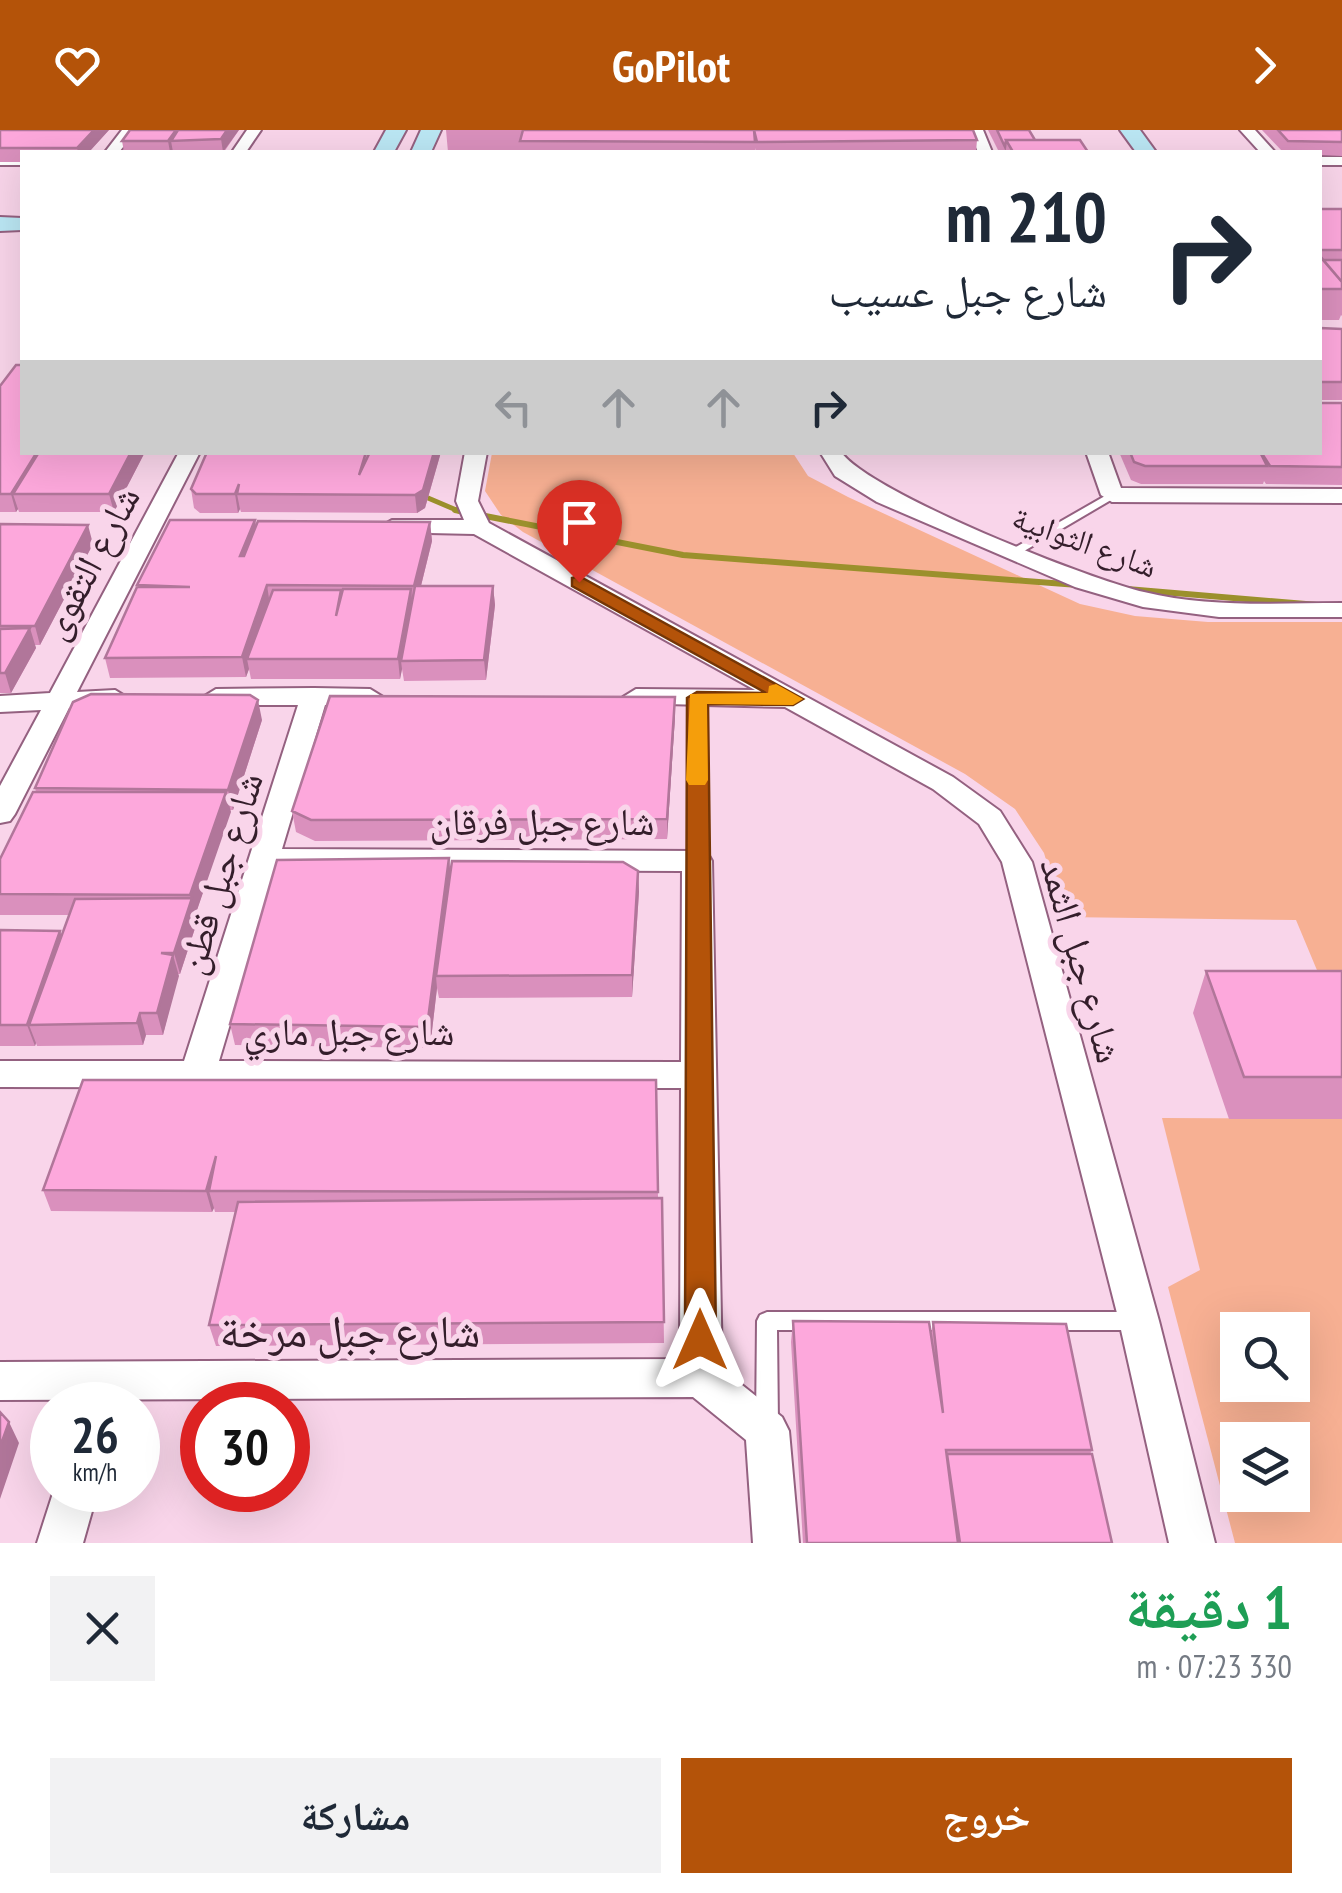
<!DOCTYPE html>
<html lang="ar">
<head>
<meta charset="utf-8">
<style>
  body { margin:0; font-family:"PT Sans Narrow","Noto Naskh Arabic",sans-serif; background:#f2f2f3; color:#1f2937; direction:rtl; height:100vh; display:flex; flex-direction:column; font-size:38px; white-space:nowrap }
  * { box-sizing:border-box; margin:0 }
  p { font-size:32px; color:#747a83 }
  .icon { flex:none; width:55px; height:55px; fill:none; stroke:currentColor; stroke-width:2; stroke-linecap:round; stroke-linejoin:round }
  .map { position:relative; height:1413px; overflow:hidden; direction:ltr }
  .panel { display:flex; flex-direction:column; background:#fff; flex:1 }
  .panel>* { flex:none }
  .hud { position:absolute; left:20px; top:20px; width:1302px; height:305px; border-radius:0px; box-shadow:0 10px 40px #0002; direction:rtl; background:#fff; color:#1f2937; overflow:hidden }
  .fabs { position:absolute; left:1220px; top:1182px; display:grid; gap:20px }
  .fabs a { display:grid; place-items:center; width:90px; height:90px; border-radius:0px; background:#fff; box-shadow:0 10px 40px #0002; font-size:50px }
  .speed { position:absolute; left:30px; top:1252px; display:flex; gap:20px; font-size:50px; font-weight:700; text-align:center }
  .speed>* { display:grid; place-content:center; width:130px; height:130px; border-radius:50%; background:#fff; box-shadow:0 10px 40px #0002; line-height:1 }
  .speed small { font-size:25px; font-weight:400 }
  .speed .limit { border:15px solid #d22; background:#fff; color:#111 }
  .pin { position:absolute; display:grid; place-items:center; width:85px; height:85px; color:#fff; margin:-102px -42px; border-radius:50% 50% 50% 0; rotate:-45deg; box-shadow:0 0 10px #0007 }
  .pin .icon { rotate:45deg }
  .me { position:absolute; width:110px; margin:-55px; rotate:0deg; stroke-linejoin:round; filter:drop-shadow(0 0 8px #0008) }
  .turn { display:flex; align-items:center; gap:35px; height:210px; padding:0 50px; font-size:45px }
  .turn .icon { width:130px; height:130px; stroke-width:2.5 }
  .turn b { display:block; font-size:70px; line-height:85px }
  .lanes { display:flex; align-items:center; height:95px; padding:0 50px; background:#0003; justify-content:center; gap:50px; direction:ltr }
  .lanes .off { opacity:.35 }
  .round { display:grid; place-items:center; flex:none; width:105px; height:105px; border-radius:0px; background:#f2f2f3 }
  .head { display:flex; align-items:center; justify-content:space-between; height:170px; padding:0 50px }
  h1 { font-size:60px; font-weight:800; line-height:75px; color:#1e9e55 }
  .button { display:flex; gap:20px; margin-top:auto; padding:20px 50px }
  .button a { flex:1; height:115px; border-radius:0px; background:#b45309; color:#fff; font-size:40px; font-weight:800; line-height:115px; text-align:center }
  .button a+a { background:#f2f2f3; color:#1f2937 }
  header { display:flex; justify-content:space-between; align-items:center; height:130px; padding:0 50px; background:#b45309; color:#fff; font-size:45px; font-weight:800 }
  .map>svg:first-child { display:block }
  .green { fill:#f7b093; fill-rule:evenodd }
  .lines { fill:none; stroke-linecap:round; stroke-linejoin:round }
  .stream-far1 { stroke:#9b902c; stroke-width:5 }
  .stream { stroke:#9b902c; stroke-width:6 }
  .lane-casing { stroke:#946180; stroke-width:4 }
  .street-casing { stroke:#946180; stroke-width:4 }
  .secondary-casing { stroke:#946180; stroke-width:4 }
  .lane { fill:#fff; fill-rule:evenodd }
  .street { fill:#fff; fill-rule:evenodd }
  .secondary { fill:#bbe7f4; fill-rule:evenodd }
  .wall { fill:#da90bd }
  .shaded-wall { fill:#b1769a }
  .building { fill:#fda8dc; stroke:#b1769a; stroke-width:2.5 }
  .route { fill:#b45309; stroke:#753606; stroke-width:2.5 }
  .slow { fill:#f59e0b }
  .labels { text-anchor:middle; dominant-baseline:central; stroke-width:10; stroke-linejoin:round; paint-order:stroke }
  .far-street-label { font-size:32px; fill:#341e2b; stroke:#f9d5ea }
  .street-label { font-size:38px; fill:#341e2b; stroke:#f9d5ea }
  .near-street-label { font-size:45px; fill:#341e2b; stroke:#f9d5ea }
</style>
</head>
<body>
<header><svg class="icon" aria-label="forward" viewBox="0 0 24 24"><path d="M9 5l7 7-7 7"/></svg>GoPilot<svg class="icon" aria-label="heart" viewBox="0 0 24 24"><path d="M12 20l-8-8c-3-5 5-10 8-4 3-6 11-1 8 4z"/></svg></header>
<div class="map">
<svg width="1342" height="1413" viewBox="0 0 1342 1413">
  <rect width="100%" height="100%" fill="#f9d5ea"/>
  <path class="green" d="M492,323H793L808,346L848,367L1080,474L1135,486L1208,492H1342V900L1296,790L1063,787L1044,723L1015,679L965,644L523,402L501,385L485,361Z
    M1162,988L1342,989V1413H1235L1168,1157L1200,1140ZM1238,1200H1292V1255H1238ZM1238,1310H1292V1365H1238Z"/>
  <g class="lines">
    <path class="stream-far1" d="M421,365L461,382"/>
    <path class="stream" d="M455,380L683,425L1078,455
      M1127,459L1342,477"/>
    <defs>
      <path id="lane" d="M0,31H22V35H0Z
        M1112,362L1118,365L1116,367L1019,424H1011L1009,421Z
        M697,564L704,568L705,731L697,736L689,731L690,568Z
        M767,1182H1135L1142,1185L1145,1191L1142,1197L1135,1200H777L778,1295L775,1302L767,1305L759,1302L756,1295L757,1191L760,1185Z"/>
      <path id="street" d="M122,0H137L119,22H105Z
        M247,0H261L246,22H232Z
        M969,0H983L992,22H978Z
        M1240,0H1255L1275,22H1260Z
        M1320,27H1342V35H1320Z
        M179,322H200L77,562L115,560L128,568L115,576L69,578L15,684L10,691L0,693V656L41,580L0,582V566L50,563Z
        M465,322H487L478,371L489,393L953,647L1000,681L1032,732L1159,1191L1215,1413H1169L1119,1191L1002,732L979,694L933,659L785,577L626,573L623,567L636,559L755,560L474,404L384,402L380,397L392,390H464L456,371Z
        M820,322H841C870,363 1088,449 1144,462C1208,478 1277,473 1342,473V487H1219L1143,477L1075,457L877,372L835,346Z
        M1086,322H1108L1121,358L1342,359V373L1112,372L1101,365Z
        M314,558L370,559L383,567L370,575H325L282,719L697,721L708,724L712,731L722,1239L782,1287L789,1301L799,1413H753L746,1310L693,1267L0,1270V1232L680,1229L681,958L0,957V931H184L298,575H216L203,567L216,559ZM276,739L682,741L681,932L219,931Z
        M54,1360H98L83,1413H37Z"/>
      <path id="secondary" d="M386,0H406L394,22H374Z
        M421,0H441L431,22H411Z
        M1120,0H1140L1156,22H1136Z
        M0,87L22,88V100L0,101Z"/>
    </defs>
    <use href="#lane" class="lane-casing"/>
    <use href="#street" class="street-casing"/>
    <use href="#secondary" class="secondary-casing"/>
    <use href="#lane" class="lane"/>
    <use href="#street" class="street"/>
    <use href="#secondary" class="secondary"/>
  </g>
  <path class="wall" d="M0,0H109L89,22H22V32H0Z
    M239,0L224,22H124L122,11Z
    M446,0H973L977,10L976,22H756L755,18V22H448Z
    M988,0H1029L1035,10L1088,22H999Z
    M1262,0H1342V26L1320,25V22H1283Z
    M1320,79H1342V186L1341,185L1339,190H1320Z
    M1320,198L1342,199V270H1320Z
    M0,256L22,322H145L114,382H19L18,379L16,382H0Z
    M1342,273V355L1266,354L1264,351L1263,354H1141L1131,350L1119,322H1320Z
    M207,322H441L425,378L417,383L241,382L240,379L238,383H200L194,378L191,359Z
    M255,390L256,396L430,392L432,411L421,456H493L495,475L486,550L404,551L402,539L400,549H251L249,539L246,547L110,548L105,528L138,457L137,455Z
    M0,394L93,414L40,515H35L36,518L11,563H0Z
    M675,587L667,709L315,711L296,702L292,681Z
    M262,590L233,680H230L196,783L198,789L180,844H178L163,905H146L143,915L37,916L36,913L35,916H0V800L62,806L69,785H0V729L36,662L35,658Z
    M449,728L450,741H638L639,762L632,867L439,868L437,858L430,918L235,915L230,894Z
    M1206,841H1342V989H1229L1193,883Z
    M656,950L658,1068H662L664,1213L216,1216L209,1195L235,1082H215L214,1078L212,1082L51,1081L43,1060Z
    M793,1191L931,1204L933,1192L1092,1320L1090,1324L1112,1413H803L791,1212Z"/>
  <path class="shaded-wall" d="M94,0H109L89,22H78L77,18Z
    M176,0H189L171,11L173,22H170L168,11Z
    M227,0H239L223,22L221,9Z
    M37,322H52L13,364L18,379L16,382L11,364Z
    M131,322H145L114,382L109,364Z
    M434,322H441L425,378L417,383L415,365Z
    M239,354L237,364L240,379L238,383L235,364Z
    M255,390L258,409L244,445L240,426Z
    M430,392L432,411L416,476L414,456Z
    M88,395L93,414L40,515L35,496Z
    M267,455L270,475L247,529L249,539L246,547L242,527Z
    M493,456L495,475L486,550L484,530Z
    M411,459L413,478L401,531L402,539L400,549L398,529Z
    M30,498L36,518L11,563L5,543Z
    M675,567V587L667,709V689Z
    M258,570L262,590L233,680L228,660Z
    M226,662L231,682L196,783L198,789L180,844L174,823L191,771L190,765Z
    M449,728L451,749L436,846L437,858L430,918L427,897Z
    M638,741L639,762L632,867V845Z
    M60,801L67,822L29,895L36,913L35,916L27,895Z
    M173,825L179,846L163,905L157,883Z
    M140,883L146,905L143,915L137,893Z
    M216,1026L209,1061L214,1078L212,1082L206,1061Z
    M9,1292L19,1313L0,1369V1317Z"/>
  <path class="building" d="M0,0H94L77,18H0Z
    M130,0H176L168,11H122Z
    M178,0H227L221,9L171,11Z
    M523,0H754L755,12L520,11Z
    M754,0H973L977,10L757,12Z
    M997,0H1029L1035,10H1006L1005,17Z
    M1278,0H1342V12L1288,11Z
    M1006,10H1080L1088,22H1013Z
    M1320,79H1342V120H1320Z
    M1320,126L1342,152V159H1320Z
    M1323,130H1342V152Z
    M1320,198L1342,199V252H1320Z
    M16,235H22V322H37L11,364H0V256Z
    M1320,273H1342V337L1270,336L1261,322H1320Z
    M39,322H131L109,364H13Z
    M207,322H366L359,345L370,322H434L423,360L415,365L237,364L239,354L235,364H196L191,359Z
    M1130,322H1260L1267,336H1145L1134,332Z
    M170,390H255L240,426H244L258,391L430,392L414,456L267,455L242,527L105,528L137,457H190L137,455Z
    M0,394L88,395L35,496H0Z
    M415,456H493L484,530L401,531Z
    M343,459H411L398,529H247L273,460H341L336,486Z
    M30,498L5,543H0V499Z
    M91,564L250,565L258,570L228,660L35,658L73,572Z
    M330,566L675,567L667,689L311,690L292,681Z
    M33,662H226L190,765L0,764V729Z
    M449,728L427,897L230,894L277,730Z
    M452,731L623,732L638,741L632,845L436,846Z
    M192,768L174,823H161L173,825L157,883H140L137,893L29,895L75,769Z
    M0,800L60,801L27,895H0Z
    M1206,841H1342V947H1244Z
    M83,950H656L658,1062L209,1061L216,1026L206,1061L43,1060Z
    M662,1068L664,1192L209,1195L238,1072Z
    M793,1191L929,1192L943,1283L933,1192L1066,1194L1092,1320H946L958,1413H807Z
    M0,1282L9,1292L0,1317Z
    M947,1324H1092L1112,1413H960Z"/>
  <path class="route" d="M579,446L803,569L793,575L708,574L716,1210L711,1220L700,1224L689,1220L685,1210L687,568L697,562L766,563L572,456V448Z"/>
  <path class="slow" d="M776,554L803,569L793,575L707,574L708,650L705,655H689L686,650L690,564L768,563L769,556Z"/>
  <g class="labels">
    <g class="far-street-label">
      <text transform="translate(1085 411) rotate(20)">شارع الثوابية</text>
    </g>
    <g class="street-label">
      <text transform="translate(89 432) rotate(-62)">شارع التقوى</text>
      <text x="542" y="690">شارع جبل فرقان</text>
      <text transform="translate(219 743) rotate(-73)">شارع جبل قطن</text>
      <text transform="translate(1083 830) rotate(74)">شارع جبل الثمد</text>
      <text x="349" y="900">شارع جبل ماري</text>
    </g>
    <g class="near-street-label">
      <text x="350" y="1200">شارع جبل مرخة</text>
    </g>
  </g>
</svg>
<div class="fabs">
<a><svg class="icon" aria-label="search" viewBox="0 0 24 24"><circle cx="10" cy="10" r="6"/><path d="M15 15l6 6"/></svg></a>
<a><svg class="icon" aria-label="layers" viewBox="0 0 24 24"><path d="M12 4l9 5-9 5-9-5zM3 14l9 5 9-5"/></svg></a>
</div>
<div class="speed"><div>26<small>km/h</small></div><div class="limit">30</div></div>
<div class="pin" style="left:579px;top:452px;background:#d93025"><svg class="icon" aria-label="arrive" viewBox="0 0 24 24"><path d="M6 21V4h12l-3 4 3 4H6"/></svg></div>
<svg class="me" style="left:700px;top:1210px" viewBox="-20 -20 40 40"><path d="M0-17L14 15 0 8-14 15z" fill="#b45309" stroke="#fff" stroke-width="4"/></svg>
<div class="hud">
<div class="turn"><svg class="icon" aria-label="right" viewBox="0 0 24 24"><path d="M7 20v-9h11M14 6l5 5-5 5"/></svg><div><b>210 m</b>شارع جبل عسيب</div></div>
<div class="lanes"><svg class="icon off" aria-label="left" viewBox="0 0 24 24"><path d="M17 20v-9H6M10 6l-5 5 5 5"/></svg><svg class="icon off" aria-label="ahead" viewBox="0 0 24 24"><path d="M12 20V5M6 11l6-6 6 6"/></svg><svg class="icon off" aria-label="ahead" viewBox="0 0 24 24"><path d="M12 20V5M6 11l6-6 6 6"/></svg><svg class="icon" aria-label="right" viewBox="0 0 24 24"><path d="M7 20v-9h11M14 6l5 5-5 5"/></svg></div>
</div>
</div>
<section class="panel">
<div class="head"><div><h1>1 دقيقة</h1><p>330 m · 07:23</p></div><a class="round"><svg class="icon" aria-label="close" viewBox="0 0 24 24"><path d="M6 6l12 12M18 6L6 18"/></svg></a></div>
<div class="button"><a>خروج</a><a>مشاركة</a></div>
</section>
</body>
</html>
